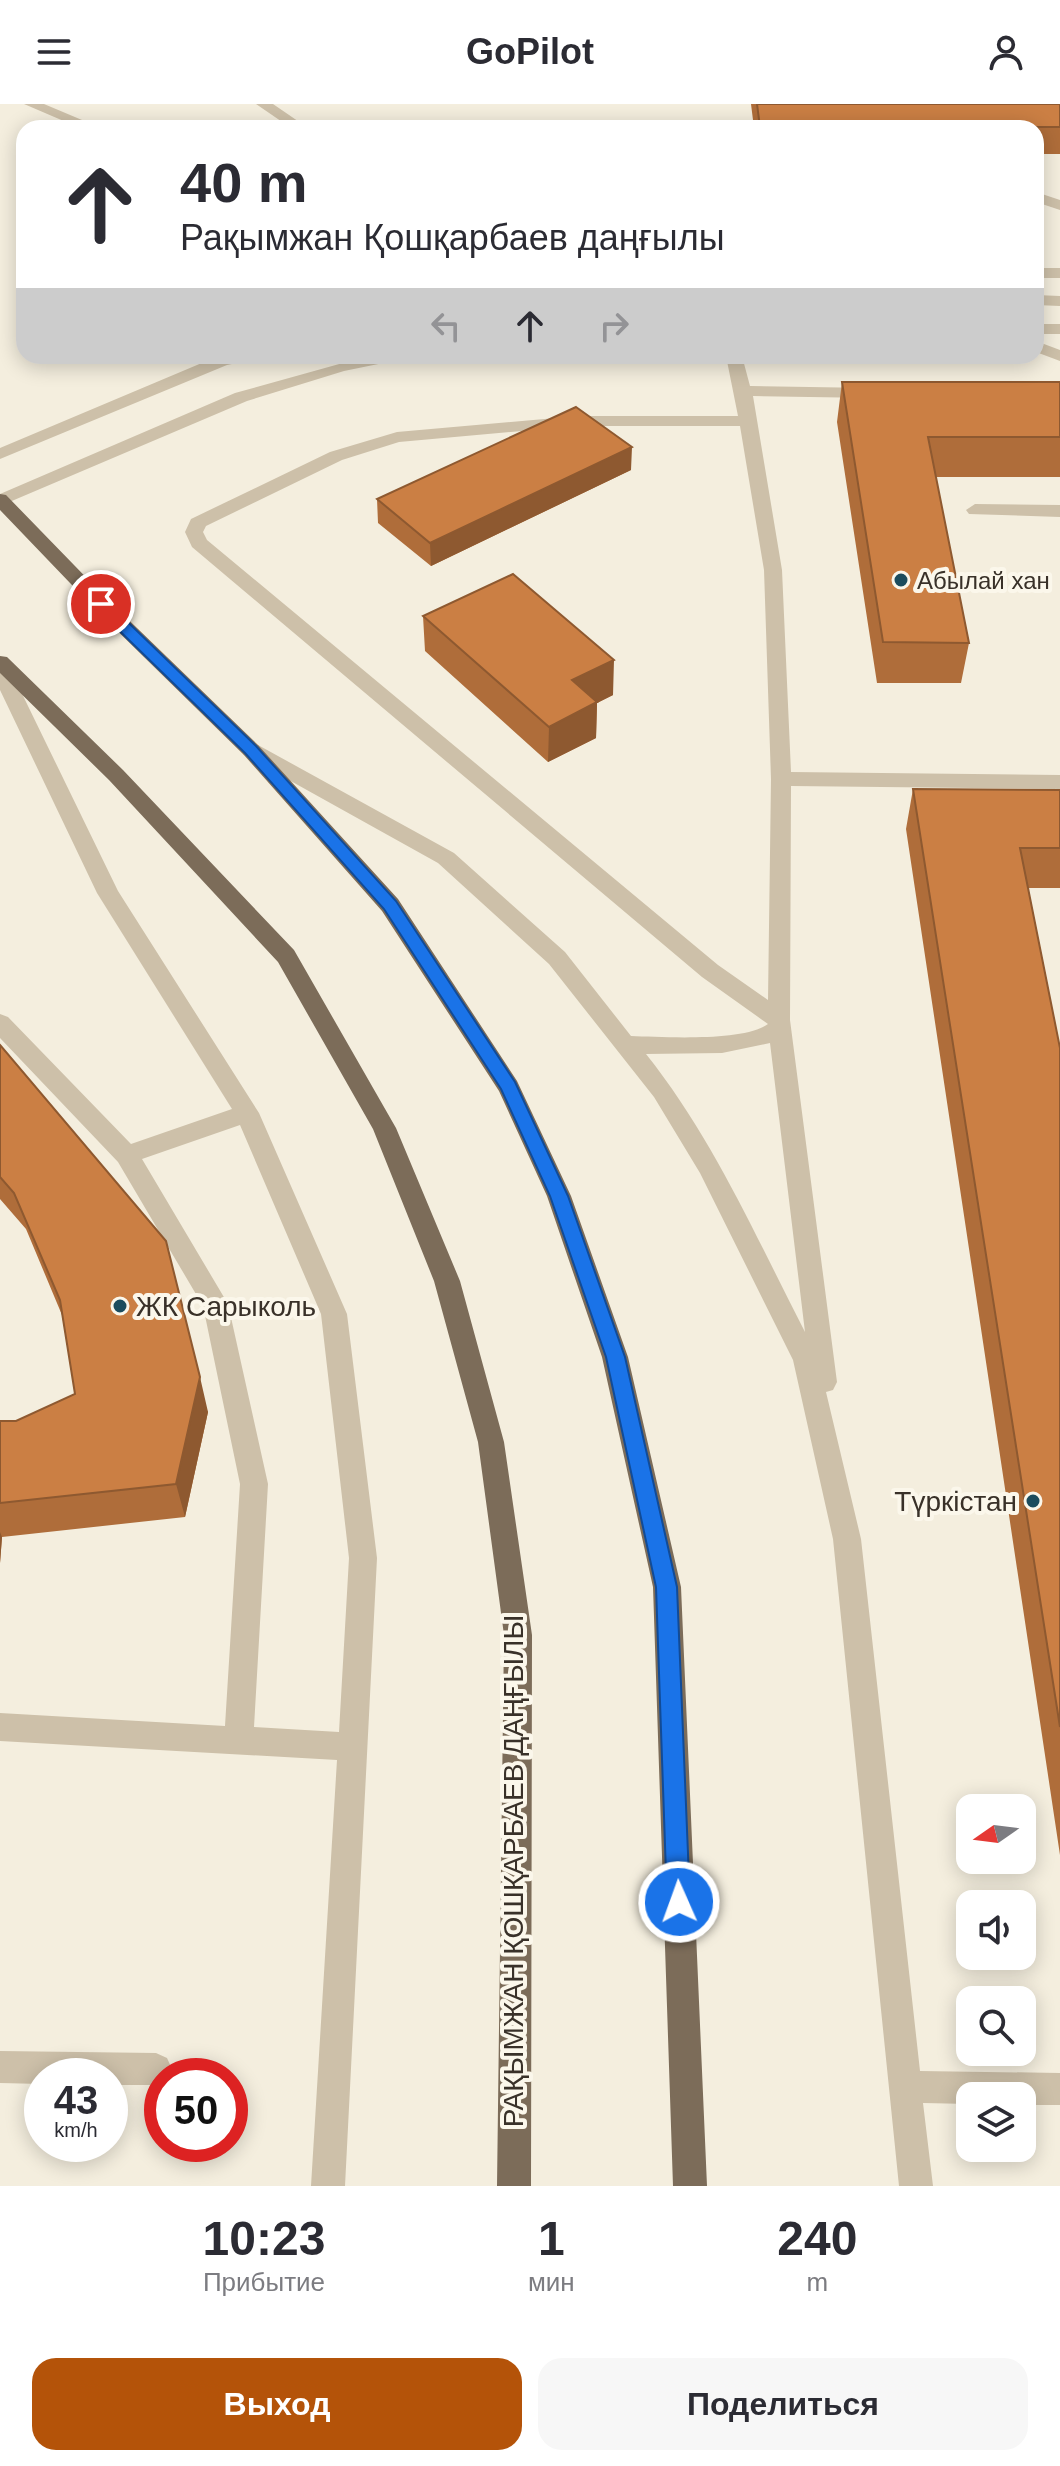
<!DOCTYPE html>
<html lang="ru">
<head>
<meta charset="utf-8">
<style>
  body { margin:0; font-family:Helvetica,sans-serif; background:#f7f7f7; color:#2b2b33; height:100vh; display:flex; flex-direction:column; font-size:30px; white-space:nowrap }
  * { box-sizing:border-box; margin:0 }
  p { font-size:26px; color:#7c7c81 }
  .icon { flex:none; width:44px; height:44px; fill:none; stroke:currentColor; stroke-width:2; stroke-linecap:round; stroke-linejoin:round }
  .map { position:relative; height:2082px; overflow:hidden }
  .drawer { display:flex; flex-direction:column; background:#fff; flex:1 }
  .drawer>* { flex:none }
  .hud { position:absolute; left:16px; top:16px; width:1028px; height:244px; border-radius:24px; box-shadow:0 4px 20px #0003; background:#fff; color:#2b2b33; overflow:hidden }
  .needle { width:52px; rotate:256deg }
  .buttons { position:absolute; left:956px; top:1690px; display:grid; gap:16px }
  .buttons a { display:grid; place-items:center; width:80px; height:80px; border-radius:16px; background:#fff; box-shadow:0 4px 20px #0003; font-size:40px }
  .speed { position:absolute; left:24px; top:1954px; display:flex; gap:16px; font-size:40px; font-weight:700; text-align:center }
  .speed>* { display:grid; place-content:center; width:104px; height:104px; border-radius:50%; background:#fff; box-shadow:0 4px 20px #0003; line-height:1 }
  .speed small { font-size:20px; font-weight:400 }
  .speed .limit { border:12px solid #d22; background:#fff; color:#111 }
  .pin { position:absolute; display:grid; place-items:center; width:68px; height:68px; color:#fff; margin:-34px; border:4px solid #fff; border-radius:50%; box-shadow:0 2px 8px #0007 }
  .me { position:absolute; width:88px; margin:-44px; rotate:358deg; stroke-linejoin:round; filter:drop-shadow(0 0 6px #0008) }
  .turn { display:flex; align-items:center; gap:28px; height:168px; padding:0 32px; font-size:36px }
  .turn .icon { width:104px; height:104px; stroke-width:2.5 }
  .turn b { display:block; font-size:56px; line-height:68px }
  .lanes { display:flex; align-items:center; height:76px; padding:0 32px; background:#0003; justify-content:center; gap:40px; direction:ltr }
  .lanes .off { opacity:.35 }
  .eta { display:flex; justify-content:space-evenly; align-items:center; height:136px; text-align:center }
  .eta b { font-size:48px; font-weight:700; line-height:56px }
  .button { display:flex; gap:16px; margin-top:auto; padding:16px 32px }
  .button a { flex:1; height:92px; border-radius:24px; background:#b45309; color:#fff; font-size:32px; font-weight:700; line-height:92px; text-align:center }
  .button a+a { background:#f7f7f7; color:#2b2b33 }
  header { display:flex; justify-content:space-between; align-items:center; height:104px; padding:0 32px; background:#fff; font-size:36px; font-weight:700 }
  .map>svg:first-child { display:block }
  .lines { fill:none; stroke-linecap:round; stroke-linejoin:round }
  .minor { fill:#cdc0a9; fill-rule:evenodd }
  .major { fill:#7c6c59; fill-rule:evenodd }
  .wall { fill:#af6d3a }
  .shaded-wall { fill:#8e5930 }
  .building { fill:#cb7f44; stroke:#8e5930; stroke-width:2 }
  .route { fill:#1a73e8; stroke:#114b97; stroke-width:2 }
  .poi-dot { fill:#1c4c5d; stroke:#fbf7eb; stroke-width:3 }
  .labels { text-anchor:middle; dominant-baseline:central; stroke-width:8; stroke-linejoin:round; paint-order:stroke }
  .far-poi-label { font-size:24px; fill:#393129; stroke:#fbf7eb; text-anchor:start }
  .poi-label { font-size:28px; fill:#393129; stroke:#fbf7eb; text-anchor:start }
  .street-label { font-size:28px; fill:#393129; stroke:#fbf7eb }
</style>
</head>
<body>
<header><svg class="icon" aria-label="menu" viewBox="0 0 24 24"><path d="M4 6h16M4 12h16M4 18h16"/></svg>GoPilot<svg class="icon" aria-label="person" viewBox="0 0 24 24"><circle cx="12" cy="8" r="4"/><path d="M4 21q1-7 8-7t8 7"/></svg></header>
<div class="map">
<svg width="1060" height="2082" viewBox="0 0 1060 2082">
  <rect width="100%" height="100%" fill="#f4eede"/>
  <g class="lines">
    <path class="minor" d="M24,0H44L101,24H80Z
      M256,0H273L308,24H291Z
      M1036,88L1060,96V106L1036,98Z
      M1036,164H1060V174H1036Z
      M1036,191L1060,192V202L1036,201Z
      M1036,220H1060V230H1036Z
      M1036,237L1060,246V257L1036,248Z
      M253,252L251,256L227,261L0,355V344L216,253Z
      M368,252H400L398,256L344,267L247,297L0,402V390L235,289Z
      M726,252H742L750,282L873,284L882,289L873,294L753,292L782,466L791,668L1060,671V685L791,682L790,916L837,1278L833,1286L826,1288L861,1435L920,1967L1060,1969V2001H1022V1992H970V2000L923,1999L933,2082H899L833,1435L793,1256L700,1069L654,993L549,860L438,759L244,651L241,646L244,641H258L454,749L565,848L631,932C663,933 744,938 768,920L702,873L192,443L185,428L191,415L330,348L397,328L578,312H738ZM578,322H740L764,466L771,675L768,896L718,861L207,436L203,428L206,422L342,356L399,338ZM770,939L805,1228C756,1133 713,1034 646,950L722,949Z
      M975,400L1060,401V413L969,410L966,406Z
      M0,559L10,565L118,787L259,1009L347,1210L377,1454L345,2082H311L337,1656L0,1637V1609L225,1622L240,1380L203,1202L118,1058L0,934V910L8,913L131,1040L232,1005L97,789L0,586ZM240,1021L321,1210L349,1454L339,1628L254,1623L268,1380L228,1200L142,1055Z
      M0,1947L156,1949L167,1954L172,1965L169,1972H162V1979L156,1981H110V1972H42V1980L0,1979Z"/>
    <path class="major" d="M0,390L6,391L108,496L258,641L398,795L517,977L571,1092L628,1253L681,1483L707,2082H673L653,1483L602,1253L547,1092L499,987L382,807L244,651L94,504L0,406Z
      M0,552L7,553L123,666L294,846L396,1024L460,1177L504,1338L532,1531L531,2082H497L504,1531L478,1338L434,1177L373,1025L278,858L109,676L0,569Z"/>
  </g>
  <path class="wall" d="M751,0H1060V50H1036V24H754Z
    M842,278H1060V373H936L969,539L961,579H877L837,318Z
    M631,366L431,462L378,419L377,395Z
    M423,512L613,591L597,599L596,634L548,658L425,547Z
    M913,685L1060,686V784H1028L1060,944V1751L906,725Z
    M0,941L208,1308L185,1413L2,1433L0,1459V1317H16L75,1290L62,1211L26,1125L0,1095Z"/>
  <path class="shaded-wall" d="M632,343L631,366L431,462L430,439Z
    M614,556L613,591L597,599L596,634L548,658L549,623L572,576Z
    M200,1273L208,1308L185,1413L176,1380Z
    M0,1428L2,1433L0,1459Z"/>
  <path class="building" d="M757,0H1060V23H760Z
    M842,278H1060V333H928L969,539L883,538Z
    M576,303L632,343L430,439L377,395Z
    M513,470L614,556L572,576L597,598L549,623L423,512Z
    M913,685L1060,686V744H1020L1060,944V1623Z
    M0,941L166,1137L200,1273L176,1380L0,1399V1317H16L75,1290L60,1196L14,1089L0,1073Z"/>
  <path class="route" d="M101,496L106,497L256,642L396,797L515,978L568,1092L625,1253L677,1483L690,1798L687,1806L679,1810L671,1806L667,1798L656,1483L606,1253L550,1092L501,985L384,805L245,649L96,504V497Z"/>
  <g class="poi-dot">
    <circle cx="901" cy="476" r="8"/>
    <circle cx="120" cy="1202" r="8"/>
    <circle cx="1033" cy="1397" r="8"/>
  </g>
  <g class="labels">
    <g class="far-poi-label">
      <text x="917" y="476">Абылай хан</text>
    </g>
    <g class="poi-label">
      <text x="136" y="1202">ЖК Сарыколь</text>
      <text x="1017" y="1397" text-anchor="end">Түркістан</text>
    </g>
    <g class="street-label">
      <text transform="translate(513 1767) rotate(-90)">РАҚЫМЖАН ҚОШҚАРБАЕВ ДАҢҒЫЛЫ</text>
    </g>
  </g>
</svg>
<div class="buttons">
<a><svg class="needle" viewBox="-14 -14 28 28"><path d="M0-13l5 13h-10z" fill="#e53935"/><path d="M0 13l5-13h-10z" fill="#7c7c81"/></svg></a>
<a><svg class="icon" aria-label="sound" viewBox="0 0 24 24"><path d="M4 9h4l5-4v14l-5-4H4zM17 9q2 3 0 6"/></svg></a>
<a><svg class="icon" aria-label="search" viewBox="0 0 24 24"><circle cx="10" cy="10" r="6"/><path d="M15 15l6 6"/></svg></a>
<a><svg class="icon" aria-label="layers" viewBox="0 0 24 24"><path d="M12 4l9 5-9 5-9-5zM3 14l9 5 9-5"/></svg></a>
</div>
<div class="speed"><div>43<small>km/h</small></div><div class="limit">50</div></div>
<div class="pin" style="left:101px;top:500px;background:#d93025"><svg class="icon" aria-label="arrive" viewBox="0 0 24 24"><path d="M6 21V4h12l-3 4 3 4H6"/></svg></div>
<svg class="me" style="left:679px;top:1798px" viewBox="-20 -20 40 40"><circle r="17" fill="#1a73e8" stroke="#fff" stroke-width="3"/><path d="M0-11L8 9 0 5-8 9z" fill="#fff"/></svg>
<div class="hud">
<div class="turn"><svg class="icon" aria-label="ahead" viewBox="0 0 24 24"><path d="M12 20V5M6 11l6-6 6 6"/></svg><div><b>40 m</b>Рақымжан Қошқарбаев даңғылы</div></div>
<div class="lanes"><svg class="icon off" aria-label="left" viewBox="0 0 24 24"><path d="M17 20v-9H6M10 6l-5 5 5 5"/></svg><svg class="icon" aria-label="ahead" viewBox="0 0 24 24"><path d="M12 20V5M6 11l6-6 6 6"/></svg><svg class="icon off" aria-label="right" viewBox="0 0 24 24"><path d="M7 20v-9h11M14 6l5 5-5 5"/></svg></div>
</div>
</div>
<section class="drawer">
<div class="eta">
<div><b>10:23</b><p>Прибытие</p></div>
<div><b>1</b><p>мин</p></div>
<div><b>240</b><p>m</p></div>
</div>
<div class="button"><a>Выход</a><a>Поделиться</a></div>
</section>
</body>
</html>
